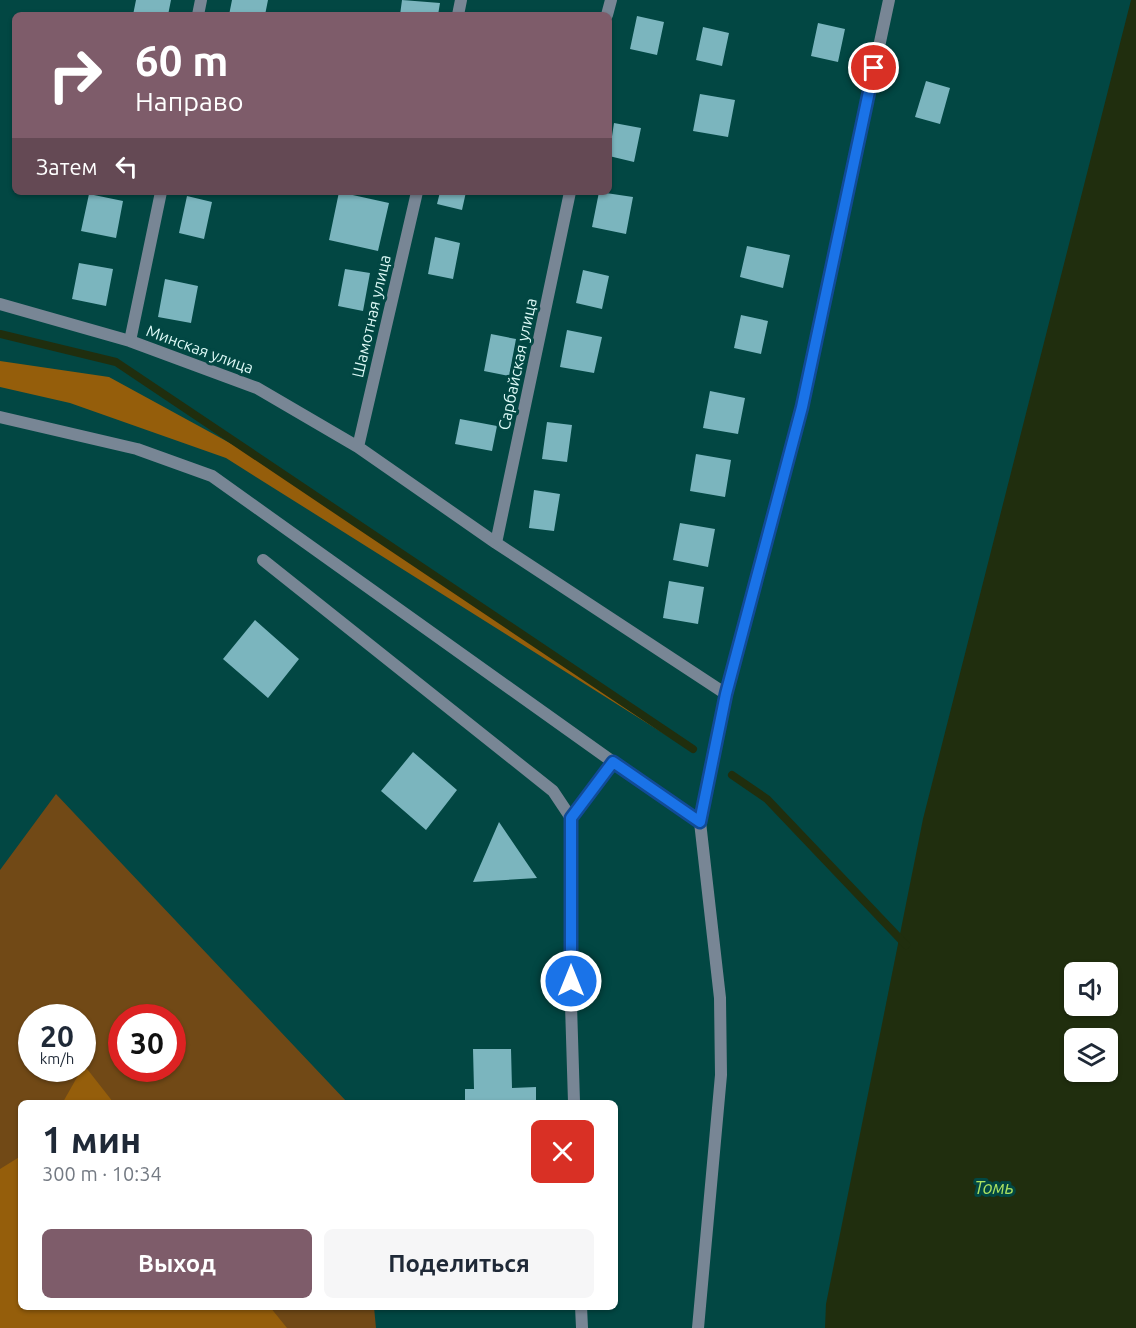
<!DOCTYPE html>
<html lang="ru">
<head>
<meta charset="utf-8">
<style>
  body { margin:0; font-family:Ubuntu,sans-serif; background:#f6f6f7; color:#1f2937; height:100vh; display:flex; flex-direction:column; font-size:22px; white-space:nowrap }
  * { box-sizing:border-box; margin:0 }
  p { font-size:20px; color:#747a83 }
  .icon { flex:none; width:33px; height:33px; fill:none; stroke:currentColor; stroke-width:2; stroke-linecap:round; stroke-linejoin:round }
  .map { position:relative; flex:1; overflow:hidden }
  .sheet { position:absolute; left:18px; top:1100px; width:600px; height:210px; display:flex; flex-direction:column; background:#fff; border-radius:9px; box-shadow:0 2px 4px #0004 }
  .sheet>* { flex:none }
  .banner { position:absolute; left:12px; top:12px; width:600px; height:183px; border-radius:9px; box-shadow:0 2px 4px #0004; background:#7e5c6a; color:#fff; overflow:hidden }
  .buttons { position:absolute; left:1064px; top:962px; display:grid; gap:12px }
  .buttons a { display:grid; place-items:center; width:54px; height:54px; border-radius:9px; background:#fff; box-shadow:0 2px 4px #0004; font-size:30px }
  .speed { position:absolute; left:18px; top:1004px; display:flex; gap:12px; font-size:30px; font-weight:700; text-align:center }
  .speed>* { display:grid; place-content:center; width:78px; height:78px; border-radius:50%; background:#fff; box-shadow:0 2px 4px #0004; line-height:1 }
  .speed small { font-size:15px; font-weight:400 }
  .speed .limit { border:9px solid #d22; background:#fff; color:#111 }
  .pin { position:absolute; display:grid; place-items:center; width:51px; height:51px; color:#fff; margin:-26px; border:3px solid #fff; border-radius:50%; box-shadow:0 2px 6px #0007 }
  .me { position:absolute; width:66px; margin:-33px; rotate:0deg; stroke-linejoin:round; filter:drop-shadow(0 0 4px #0008) }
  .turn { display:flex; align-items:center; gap:21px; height:126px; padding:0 24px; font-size:27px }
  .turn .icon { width:78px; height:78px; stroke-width:2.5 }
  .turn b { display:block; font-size:42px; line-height:51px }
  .then { display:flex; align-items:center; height:57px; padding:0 24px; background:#0003; gap:12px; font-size:22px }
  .round { display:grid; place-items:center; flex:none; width:63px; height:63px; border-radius:9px; background:#f6f6f7 }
  .head { display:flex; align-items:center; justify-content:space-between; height:102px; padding:0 24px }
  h1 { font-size:36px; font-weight:700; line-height:45px }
  .primary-button { display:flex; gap:12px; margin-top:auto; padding:12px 24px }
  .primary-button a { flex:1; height:69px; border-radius:9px; background:#7e5c6a; color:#fff; font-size:24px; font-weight:700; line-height:69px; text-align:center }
  .primary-button a+a { background:#f6f6f7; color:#1f2937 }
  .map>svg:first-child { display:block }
  .green { fill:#714916; fill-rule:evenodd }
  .forest { fill:#955e0b }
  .water { fill:#202e0e; fill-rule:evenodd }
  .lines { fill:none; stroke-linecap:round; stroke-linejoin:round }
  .stream { stroke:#202e0e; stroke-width:8 }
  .building { fill:#7bb5be }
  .street { stroke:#788695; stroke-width:12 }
  .route-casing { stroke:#114b97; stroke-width:15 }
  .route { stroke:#1a73e8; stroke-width:10 }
  .labels { text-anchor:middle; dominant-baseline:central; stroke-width:6; stroke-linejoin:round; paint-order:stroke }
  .street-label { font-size:16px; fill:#ddfaf7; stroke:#024743 }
  .water-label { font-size:18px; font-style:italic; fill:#ace260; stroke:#024743 }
</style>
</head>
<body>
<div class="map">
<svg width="1136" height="1328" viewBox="0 0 1136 1328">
  <rect width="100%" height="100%" fill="#024743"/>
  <path class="green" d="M56,794L347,1102H21V1306L374,1307L376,1328H0V870ZM32,1017H82V1068H32ZM122,1017H172V1068H122Z"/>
  <path class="forest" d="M0,361L109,377L296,479L685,747L226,458L70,403L0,387Z
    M84,1065L113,1102H63Z
    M21,1156V1306L270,1307L287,1328H0V1169Z"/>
  <path class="water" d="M1131,0H1136V1328H825L826,1304L923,819ZM1074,972H1107V1005H1074ZM1074,1038H1107V1071H1074Z"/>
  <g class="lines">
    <path class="stream" d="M0,334L116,362L693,749
      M732,775L767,799L906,945"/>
  </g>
  <path class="building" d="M136,0H171L168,15H133Z
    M232,0H268L265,15H229Z
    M402,0L440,3L438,15H400Z
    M637,16L664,22L657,55L630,49Z
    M818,23L845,29L838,62L811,56Z
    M703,27L729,33L722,66L696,60Z
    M926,81L950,88L940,124L915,117Z
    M700,94L735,100L728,137L693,131Z
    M614,123L641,128L634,162L609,156Z
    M339,192L389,203L378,251L329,240Z
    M440,192H466L462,210L437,204Z
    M599,192L633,197L626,234L592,227Z
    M89,194L123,201L116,238L81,231Z
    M187,196L212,202L204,239L179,233Z
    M435,237L460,243L453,279L428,274Z
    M747,246L790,255L783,288L740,277Z
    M79,263L113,269L106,306L72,299Z
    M345,269L370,273L363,311L338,306Z
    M583,270L609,276L602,309L576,303Z
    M165,279L198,286L191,323L158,317Z
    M741,315L768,321L761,354L734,348Z
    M567,330L602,337L594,373L560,367Z
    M491,334L516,339L509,376L484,371Z
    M710,391L745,398L738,434L703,428Z
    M460,419L497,426L492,451L455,444Z
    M547,422L572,425L567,462L542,459Z
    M696,454L731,460L725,497L690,491Z
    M534,490L560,494L554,531L529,528Z
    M680,523L715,529L708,567L673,560Z
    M669,581L704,587L698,624L663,618Z
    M255,620L299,659L268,698L223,659Z
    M413,752L457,790L426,830L381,791Z
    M499,822L537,878L473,882Z
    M473,1049H511L512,1088L536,1087V1102H465V1089H474Z"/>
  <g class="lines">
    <path class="street" d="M198,15L201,0
      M458,15L461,0
      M607,15L611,0
      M161,192L130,341L257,388L358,447L496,543L726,694
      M0,304L130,341
      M0,417L137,449L212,476L613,762L700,822L726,694L802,407L889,0
      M358,447L417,192
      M496,543L570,192
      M263,560L553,791L571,818L613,762
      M571,818V1005L574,1102
      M581,1306L582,1328
      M698,1328L721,1075L720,998L700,822"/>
  </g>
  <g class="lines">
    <defs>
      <path id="route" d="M571,981V818L613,762L700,822L726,694L802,407L874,68"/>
    </defs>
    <use href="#route" class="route-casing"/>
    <use href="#route" class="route"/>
  </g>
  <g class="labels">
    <g class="street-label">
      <text transform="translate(371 316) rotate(-77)">Шамотная улица</text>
      <text transform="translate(200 349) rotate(20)">Минская улица</text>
      <text transform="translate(517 364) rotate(-78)">Сарбайская улица</text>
    </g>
    <g class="water-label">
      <text x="994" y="1187">Томь</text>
    </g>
  </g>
</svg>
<div class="buttons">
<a><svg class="icon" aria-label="sound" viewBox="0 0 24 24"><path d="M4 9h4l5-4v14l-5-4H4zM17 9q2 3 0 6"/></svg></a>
<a><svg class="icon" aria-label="layers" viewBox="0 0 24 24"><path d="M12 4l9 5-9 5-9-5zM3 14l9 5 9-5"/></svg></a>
</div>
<div class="speed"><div>20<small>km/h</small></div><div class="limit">30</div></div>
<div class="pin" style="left:874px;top:68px;background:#d93025"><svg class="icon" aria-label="arrive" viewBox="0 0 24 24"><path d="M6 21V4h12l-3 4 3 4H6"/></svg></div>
<svg class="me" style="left:571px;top:981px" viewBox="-20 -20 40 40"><circle r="17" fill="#1a73e8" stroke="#fff" stroke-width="3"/><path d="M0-11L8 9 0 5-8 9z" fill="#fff"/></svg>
<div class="banner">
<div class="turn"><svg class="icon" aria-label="right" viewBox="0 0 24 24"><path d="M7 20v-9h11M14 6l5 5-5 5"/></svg><div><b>60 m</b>Направо</div></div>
<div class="then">Затем<svg class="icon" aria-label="left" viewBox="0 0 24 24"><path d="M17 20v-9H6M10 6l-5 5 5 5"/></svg></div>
</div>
<section class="sheet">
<div class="head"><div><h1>1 мин</h1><p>300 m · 10:34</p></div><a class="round" style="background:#d93025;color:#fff"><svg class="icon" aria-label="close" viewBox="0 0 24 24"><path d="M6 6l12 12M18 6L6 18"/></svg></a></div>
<div class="primary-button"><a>Выход</a><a>Поделиться</a></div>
</section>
</div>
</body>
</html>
